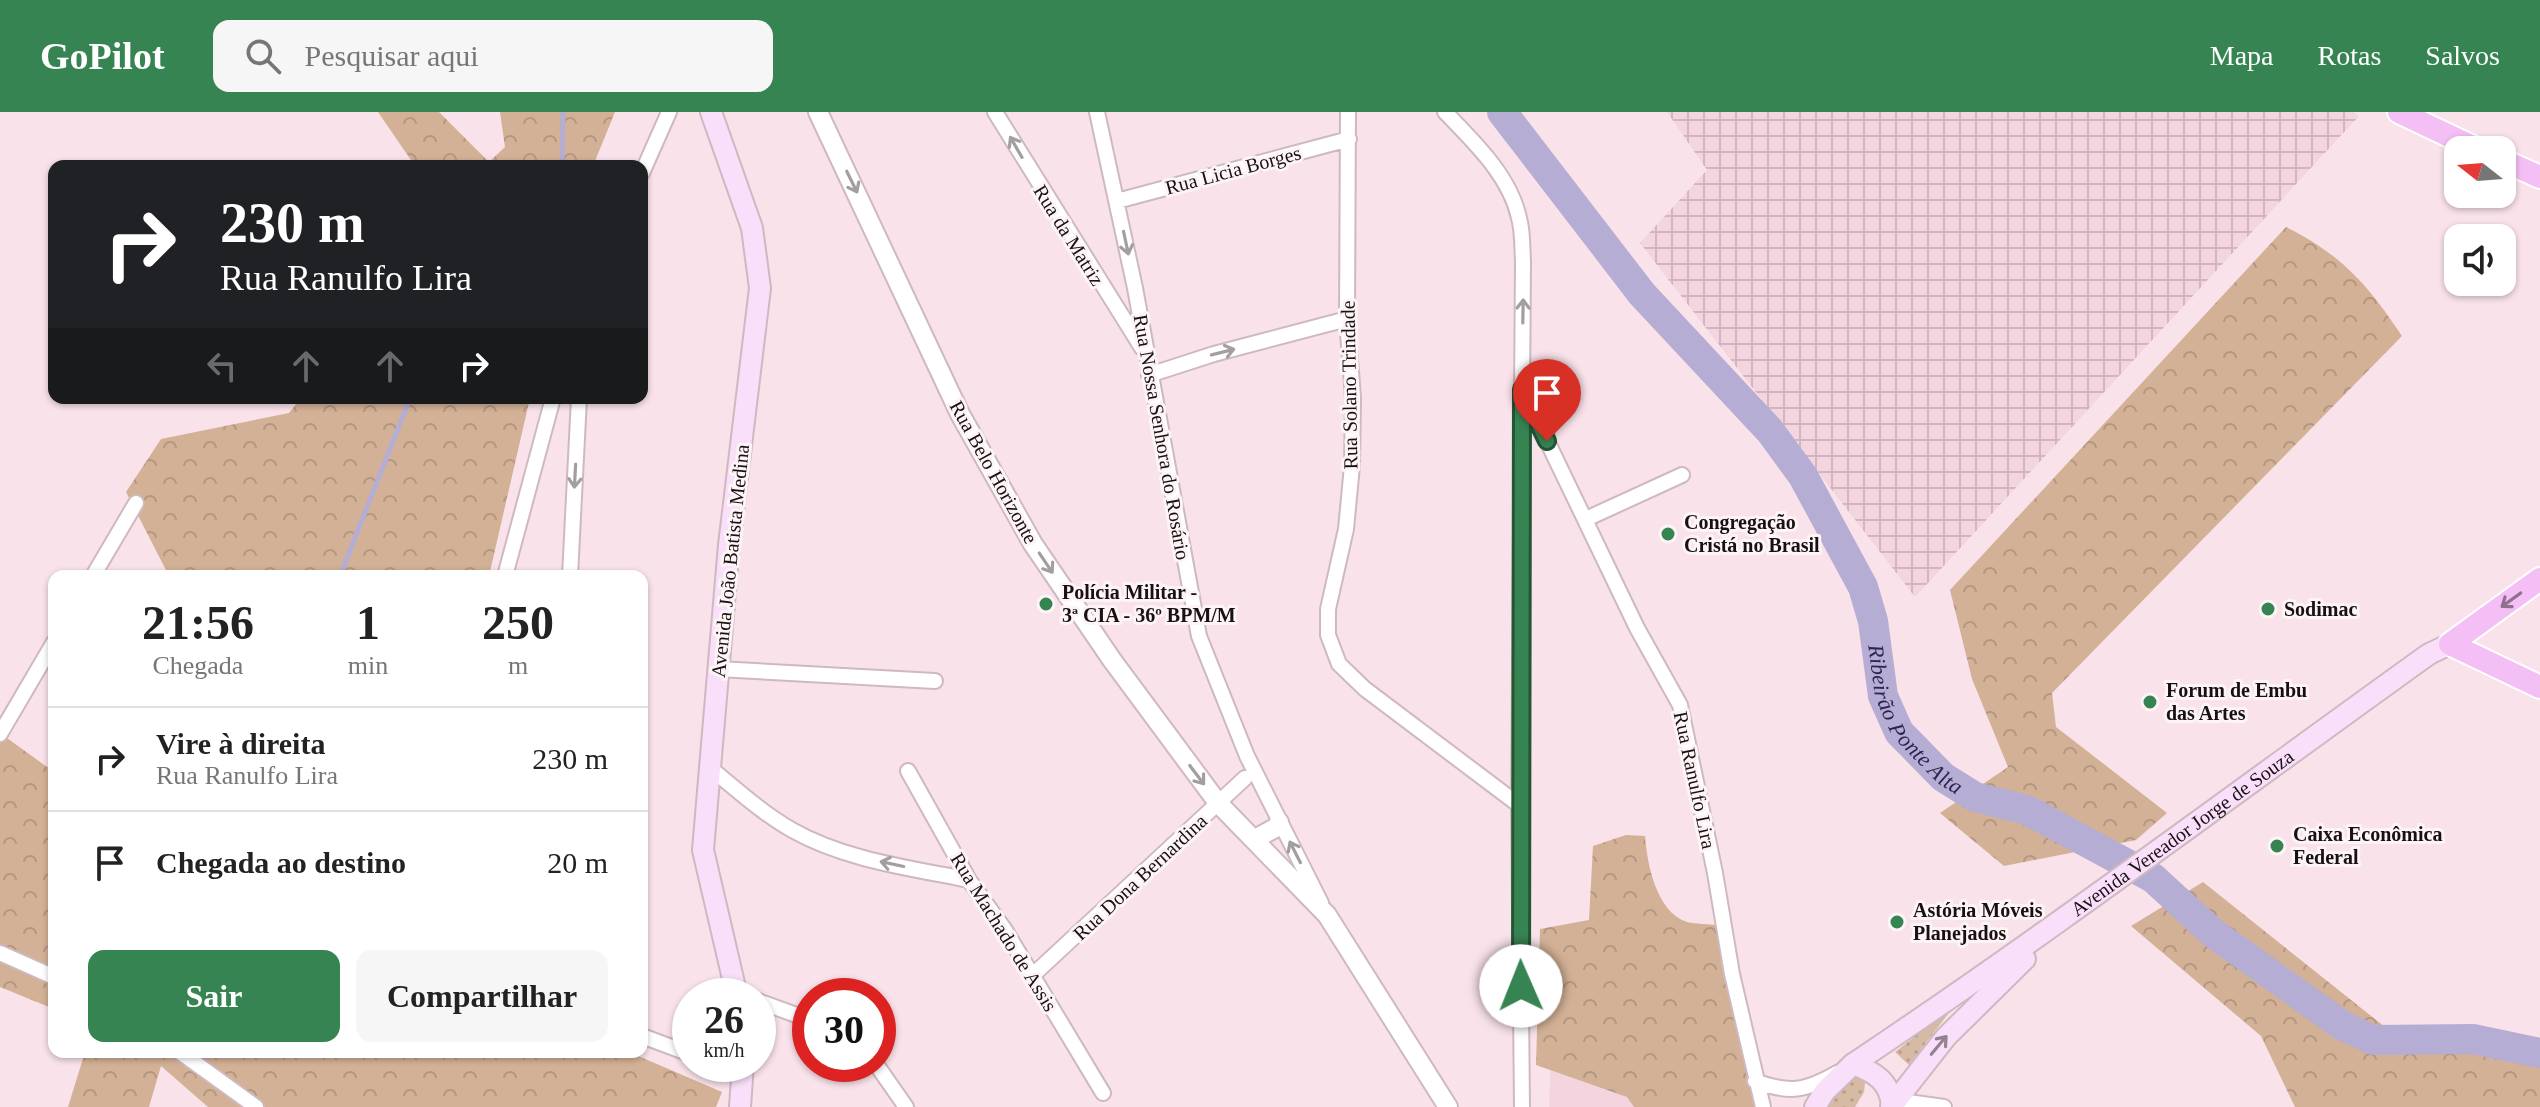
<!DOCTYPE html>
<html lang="pt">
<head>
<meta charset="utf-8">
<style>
  body { margin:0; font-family:"Times New Roman",serif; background:#f6f6f6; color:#222; height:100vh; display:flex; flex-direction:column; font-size:30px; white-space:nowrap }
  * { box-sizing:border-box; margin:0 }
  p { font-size:26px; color:#767676 }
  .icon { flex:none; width:44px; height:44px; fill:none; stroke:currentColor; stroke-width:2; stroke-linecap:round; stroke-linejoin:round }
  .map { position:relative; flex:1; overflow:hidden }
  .sheet { position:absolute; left:48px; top:458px; width:600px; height:488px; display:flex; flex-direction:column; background:#fff; border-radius:16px; box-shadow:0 2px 6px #0004 }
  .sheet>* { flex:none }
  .hud { position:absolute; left:48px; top:48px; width:600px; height:244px; border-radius:16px; box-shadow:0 2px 6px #0004; background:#202124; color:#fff; overflow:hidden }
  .needle { width:52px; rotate:287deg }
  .controls { position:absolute; left:2444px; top:24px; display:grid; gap:16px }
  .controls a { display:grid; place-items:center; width:72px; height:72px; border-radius:16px; background:#fff; box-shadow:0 2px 6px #0004; font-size:40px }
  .speed { position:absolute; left:672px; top:866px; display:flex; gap:16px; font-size:40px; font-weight:700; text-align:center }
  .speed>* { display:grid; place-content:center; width:104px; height:104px; border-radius:50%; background:#fff; box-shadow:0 2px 6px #0004; line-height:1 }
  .speed small { font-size:20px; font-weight:400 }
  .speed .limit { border:12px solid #d22; background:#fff; color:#111 }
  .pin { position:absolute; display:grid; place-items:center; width:68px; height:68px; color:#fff; margin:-82px -34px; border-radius:50% 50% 50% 0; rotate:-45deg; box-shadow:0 0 8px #0007 }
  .pin .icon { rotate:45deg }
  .me { position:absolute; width:88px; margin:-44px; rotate:359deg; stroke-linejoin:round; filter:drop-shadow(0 0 6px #0008) }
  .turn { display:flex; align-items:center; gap:28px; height:168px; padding:0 40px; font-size:36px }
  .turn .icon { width:104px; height:104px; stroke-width:2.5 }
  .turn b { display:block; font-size:56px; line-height:68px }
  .lanes { display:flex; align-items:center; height:76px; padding:0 40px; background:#0003; justify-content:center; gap:40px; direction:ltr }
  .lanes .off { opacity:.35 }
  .eta { display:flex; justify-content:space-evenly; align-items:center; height:136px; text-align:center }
  .eta b { font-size:48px; font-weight:800; line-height:56px }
  .button { display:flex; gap:16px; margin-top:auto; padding:16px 40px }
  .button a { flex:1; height:92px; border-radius:16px; background:#378453; color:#fff; font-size:32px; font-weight:800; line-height:92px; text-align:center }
  .button a+a { background:#f6f6f6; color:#222 }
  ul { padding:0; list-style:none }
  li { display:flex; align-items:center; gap:24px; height:104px; padding:0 40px; border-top:2px solid #e0e0e0 }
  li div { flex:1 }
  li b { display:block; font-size:30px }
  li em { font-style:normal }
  header { display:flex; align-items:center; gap:48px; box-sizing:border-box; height:112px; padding:0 40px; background:#378453; color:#fff }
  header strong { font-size:38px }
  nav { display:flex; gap:44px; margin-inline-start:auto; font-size:28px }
  .search { width:560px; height:72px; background:#f6f6f6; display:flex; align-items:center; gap:20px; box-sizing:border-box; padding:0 28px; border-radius:16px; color:#767676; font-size:30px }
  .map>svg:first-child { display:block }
  .built { fill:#f4d5df }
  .industrial { fill:url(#industrial-grid) }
  .grass { fill:url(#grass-dots) }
  .forest { fill:url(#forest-crowns) }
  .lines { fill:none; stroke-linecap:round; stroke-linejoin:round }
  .stream { stroke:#b5add3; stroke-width:5 }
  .river { stroke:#b5add3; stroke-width:30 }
  .minor-casing { stroke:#cfb9c0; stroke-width:18 }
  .tertiary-casing { stroke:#cfb9c0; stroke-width:22 }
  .secondary-casing { stroke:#cfb9c0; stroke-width:24 }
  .primary-casing { stroke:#fff; stroke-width:26 }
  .minor { stroke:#fff; stroke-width:14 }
  .tertiary { stroke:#fff; stroke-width:18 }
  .secondary { stroke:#f9dffa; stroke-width:20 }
  .primary { stroke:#f4bff5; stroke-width:22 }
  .oneway { stroke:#a39fa1 }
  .oneway2 { stroke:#91708f }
  .oneway3 { stroke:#948292 }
  .route-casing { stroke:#245636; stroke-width:20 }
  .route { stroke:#378453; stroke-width:14 }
  .poi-dot { fill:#378453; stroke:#fdf4f6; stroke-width:3 }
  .labels { text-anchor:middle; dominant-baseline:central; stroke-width:6; stroke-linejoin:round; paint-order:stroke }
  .street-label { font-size:20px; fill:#181013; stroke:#fdf4f6 }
  .poi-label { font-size:20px; font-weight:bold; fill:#181013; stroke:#fdf4f6; text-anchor:start }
  .water-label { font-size:22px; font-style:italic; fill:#312252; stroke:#fdf4f6 }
</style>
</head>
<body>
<header>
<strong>GoPilot</strong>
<div class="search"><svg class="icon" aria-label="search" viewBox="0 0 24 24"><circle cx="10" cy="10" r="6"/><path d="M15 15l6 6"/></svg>Pesquisar aqui</div>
<nav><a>Mapa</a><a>Rotas</a><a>Salvos</a></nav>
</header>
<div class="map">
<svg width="2540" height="995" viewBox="0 0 2540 995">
  <defs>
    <pattern id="industrial-grid" width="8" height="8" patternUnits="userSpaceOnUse" patternTransform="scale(2)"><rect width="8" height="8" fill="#f4d5df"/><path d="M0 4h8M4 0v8" fill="none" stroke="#d0b6be"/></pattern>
    <pattern id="grass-dots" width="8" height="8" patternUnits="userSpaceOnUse" patternTransform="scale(2)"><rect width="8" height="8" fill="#d6baa4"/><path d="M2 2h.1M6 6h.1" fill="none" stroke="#b79f8c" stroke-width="1.8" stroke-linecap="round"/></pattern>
    <pattern id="forest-crowns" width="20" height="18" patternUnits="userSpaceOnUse" patternTransform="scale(2)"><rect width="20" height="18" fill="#d3b196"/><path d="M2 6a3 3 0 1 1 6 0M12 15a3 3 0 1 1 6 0" fill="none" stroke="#b49780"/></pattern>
  </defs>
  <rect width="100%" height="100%" fill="#f9e2e9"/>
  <path class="built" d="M1553,894L1651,995H1549Z"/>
  <path class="industrial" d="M1667,0H2353L2359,4L1915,485L1640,131L1707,58Z"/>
  <path class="grass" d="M1955,893L1909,953L1895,940Z
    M1860,960L1866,962L1864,980L1855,995H1828L1849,966Z"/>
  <path class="forest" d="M378,0H439L489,50L505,35L500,0H615L593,54H411L413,51Z
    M2286,115C2342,143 2368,173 2402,224L2052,581L2056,615L2167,701L2136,728L2004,754L1940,701L2008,655L1972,567L1950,478Z
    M301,286H530L489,464H169L126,380L161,327L289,301Z
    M0,621L54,660V897L0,875Z
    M1626,723L1645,724C1647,751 1656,800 1687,810C1696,812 1708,812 1718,813L1743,947L1759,995H1634L1627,985L1536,953L1540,817L1589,808L1593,734Z
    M2203,770L2390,919L2540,955V995H2295L2261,924L2131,814Z
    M85,940H629L722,980L716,995H208L161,954L149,995H68Z"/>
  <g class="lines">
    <path class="stream" d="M562,54L563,0
      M340,464L410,286"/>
    <path class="river" id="s1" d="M1502,0L1642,182L1770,319L1803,364L1863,475L1873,509L1883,584L1899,620L1943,665L1975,685L2027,698L2153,766L2213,821L2343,914L2373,928L2473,927L2540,941"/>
    <defs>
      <path id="minor" d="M995,0L1142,236
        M1097,0L1135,176L1199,524L1247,644L1321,791
        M1348,0L1347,207L1353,286L1352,354L1346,417L1328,497V523L1339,552L1365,577L1519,693
        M1445,0C1474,30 1510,64 1519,106C1523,120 1522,135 1523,149L1519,693L1522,995
        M642,61L669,0
        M1117,89L1349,27
        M1149,263L1214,242L1347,207
        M1524,281L1637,516L1680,593L1715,761L1732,862L1763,995
        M1586,407L1682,363
        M93,464L136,391
        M505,464L553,286
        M570,464L579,286
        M718,557L935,569
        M0,622L54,530
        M709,655C736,677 762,701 792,718C845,748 910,756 969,768
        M908,659L969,768L1005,818L1103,981
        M0,841L54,865
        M1033,863L1245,666
        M758,889L810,908
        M642,924L690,942
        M180,940L256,995
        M718,952L744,961
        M876,952L906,995
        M1755,969C1790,982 1805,979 1837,961
        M1893,994L1908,990L1944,995"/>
      <path id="tertiary" d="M818,0L960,302L1033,432L1112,548L1218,691L1327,803L1448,995
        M1255,727L1277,715L1279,710"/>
      <g id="secondary">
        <path d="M711,0L752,116L760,176L729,433L703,738L737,884"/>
        <path d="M1853,952C1874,960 1890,969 1892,994"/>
        <path d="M740,995L743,952"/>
        <path id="s2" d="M1815,995L1825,979L1853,952C2049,821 2238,679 2429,542L2450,532"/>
        <path d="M1891,995L1946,925L2025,847"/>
      </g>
      <path id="primary" d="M2399,0L2479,38
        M2502,48L2540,65
        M2540,467L2450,532L2540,575"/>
    </defs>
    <use href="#minor" class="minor-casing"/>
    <use href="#tertiary" class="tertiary-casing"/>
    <use href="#secondary" class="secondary-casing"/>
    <use href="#primary" class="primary-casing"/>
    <use href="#minor" class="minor"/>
    <use href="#tertiary" class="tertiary"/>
    <use href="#secondary" class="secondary"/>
    <use href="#primary" class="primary"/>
  </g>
  <defs><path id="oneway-shaft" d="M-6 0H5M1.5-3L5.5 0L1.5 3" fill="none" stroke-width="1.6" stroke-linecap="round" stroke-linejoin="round" transform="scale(2)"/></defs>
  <g class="oneway">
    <use href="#oneway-shaft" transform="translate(1016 35) rotate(-120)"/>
    <use href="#oneway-shaft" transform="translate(852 70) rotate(64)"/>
    <use href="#oneway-shaft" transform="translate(1126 131) rotate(78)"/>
    <use href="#oneway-shaft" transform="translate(1523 199) rotate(-89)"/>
    <use href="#oneway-shaft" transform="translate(1223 240) rotate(-14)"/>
    <use href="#oneway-shaft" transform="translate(575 364) rotate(93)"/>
    <use href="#oneway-shaft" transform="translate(1046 451) rotate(56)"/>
    <use href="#oneway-shaft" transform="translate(1197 663) rotate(53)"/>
    <use href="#oneway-shaft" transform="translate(1295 740) rotate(-117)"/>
    <use href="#oneway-shaft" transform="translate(892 752) rotate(-168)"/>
  </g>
  <use class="oneway2" href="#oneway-shaft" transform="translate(2511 488) rotate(144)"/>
  <use class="oneway3" href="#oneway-shaft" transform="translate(1939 933) rotate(-50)"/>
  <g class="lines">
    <defs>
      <path id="route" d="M1521,874L1522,277L1547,329"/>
    </defs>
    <use href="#route" class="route-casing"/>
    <use href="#route" class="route"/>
  </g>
  <g class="poi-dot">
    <circle cx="1668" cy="422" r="8"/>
    <circle cx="1046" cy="492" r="8"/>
    <circle cx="2268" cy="497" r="8"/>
    <circle cx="2150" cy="590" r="8"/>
    <circle cx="2277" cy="734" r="8"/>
    <circle cx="1897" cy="810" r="8"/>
  </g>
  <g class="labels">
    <g class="street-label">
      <text transform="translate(1233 58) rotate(-15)">Rua Licia Borges</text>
      <text transform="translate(1069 123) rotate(58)">Rua da Matriz</text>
      <text transform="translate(1349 273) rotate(-91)">Rua Solano Trindade</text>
      <text transform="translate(1162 325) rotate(80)">Rua Nossa Senhora do Rosário</text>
      <text transform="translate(994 360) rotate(61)">Rua Belo Horizonte</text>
      <text transform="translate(730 449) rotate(-84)">Avenida João Batista Medina</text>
      <text transform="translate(1695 668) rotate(78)">Rua Ranulfo Lira</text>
      <text stroke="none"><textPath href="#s2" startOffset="460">Avenida Vereador Jorge de Souza</textPath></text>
      <text transform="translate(1140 765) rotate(-43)">Rua Dona Bernardina</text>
      <text transform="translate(1004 820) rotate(58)">Rua Machado de Assis</text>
    </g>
    <g class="poi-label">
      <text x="1684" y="410">Congregação<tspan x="1684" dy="23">Cristá no Brasil</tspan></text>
      <text x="1062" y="480">Polícia Militar -<tspan x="1062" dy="23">3ª CIA - 36º BPM/M</tspan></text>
      <text x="2284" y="497">Sodimac</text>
      <text x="2166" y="578">Forum de Embu<tspan x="2166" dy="23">das Artes</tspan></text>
      <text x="2293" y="722">Caixa Econômica<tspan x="2293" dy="23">Federal</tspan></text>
      <text x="1913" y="798">Astória Móveis<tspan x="1913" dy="23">Planejados</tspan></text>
    </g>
    <g class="water-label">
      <text stroke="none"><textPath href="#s1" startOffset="746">Ribeirão Ponte Alta</textPath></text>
    </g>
  </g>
</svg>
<div class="controls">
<a><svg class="needle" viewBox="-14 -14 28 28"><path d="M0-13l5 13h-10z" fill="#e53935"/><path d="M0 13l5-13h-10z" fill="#767676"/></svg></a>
<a><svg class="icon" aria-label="sound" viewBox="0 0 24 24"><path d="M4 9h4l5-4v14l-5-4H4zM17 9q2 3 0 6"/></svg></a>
</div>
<div class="speed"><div>26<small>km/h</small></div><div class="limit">30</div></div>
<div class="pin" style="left:1547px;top:329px;background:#d93025"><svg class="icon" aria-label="arrive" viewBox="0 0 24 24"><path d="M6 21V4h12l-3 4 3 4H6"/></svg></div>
<svg class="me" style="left:1521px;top:874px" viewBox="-20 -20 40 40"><circle r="19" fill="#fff"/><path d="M0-13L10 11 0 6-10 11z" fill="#378453"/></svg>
<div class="hud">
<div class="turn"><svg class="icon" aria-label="right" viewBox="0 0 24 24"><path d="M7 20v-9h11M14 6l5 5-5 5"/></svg><div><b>230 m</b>Rua Ranulfo Lira</div></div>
<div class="lanes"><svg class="icon off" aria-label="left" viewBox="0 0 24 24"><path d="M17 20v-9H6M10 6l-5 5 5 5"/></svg><svg class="icon off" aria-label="ahead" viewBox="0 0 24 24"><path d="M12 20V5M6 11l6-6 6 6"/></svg><svg class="icon off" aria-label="ahead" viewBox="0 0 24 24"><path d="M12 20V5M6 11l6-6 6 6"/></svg><svg class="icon" aria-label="right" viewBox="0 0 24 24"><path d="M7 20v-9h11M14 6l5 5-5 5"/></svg></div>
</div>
<section class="sheet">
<div class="eta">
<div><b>21:56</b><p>Chegada</p></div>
<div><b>1</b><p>min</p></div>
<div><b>250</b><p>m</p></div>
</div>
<ul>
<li><svg class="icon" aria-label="right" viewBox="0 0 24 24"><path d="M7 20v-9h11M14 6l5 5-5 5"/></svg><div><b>Vire à direita</b><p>Rua Ranulfo Lira</p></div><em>230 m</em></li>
<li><svg class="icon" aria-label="arrive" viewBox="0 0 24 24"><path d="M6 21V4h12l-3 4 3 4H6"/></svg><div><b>Chegada ao destino</b></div><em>20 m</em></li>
</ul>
<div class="button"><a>Sair</a><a>Compartilhar</a></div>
</section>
</div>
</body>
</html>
